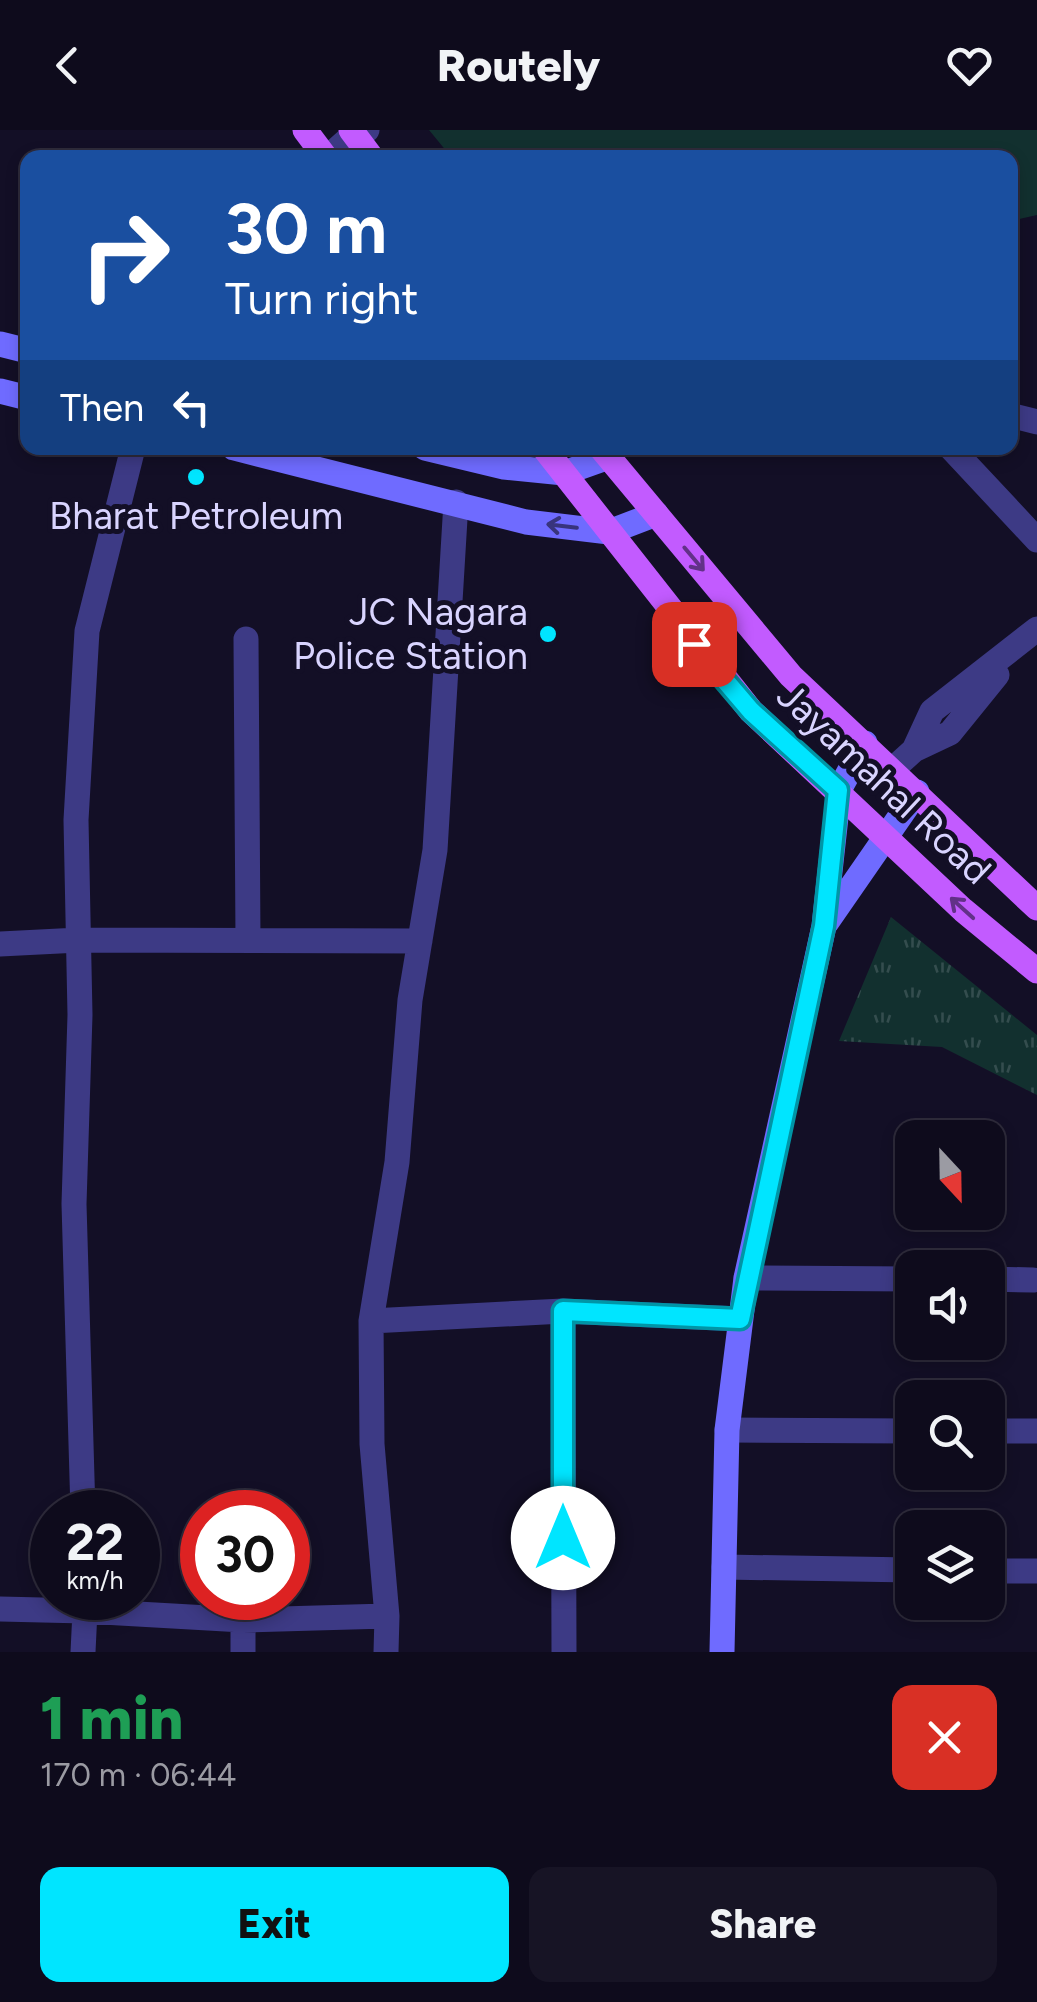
<!DOCTYPE html>
<html lang="en">
<head>
<meta charset="utf-8">
<style>
  body { margin:0; font-family:Figtree,sans-serif; background:#171425; color:#f1f3f6; height:100vh; display:flex; flex-direction:column; font-size:38px; white-space:nowrap }
  * { box-sizing:border-box; margin:0 }
  p { font-size:32px; color:#9b9ba3 }
  .icon { flex:none; width:55px; height:55px; fill:none; stroke:currentColor; stroke-width:2; stroke-linecap:round; stroke-linejoin:round }
  .map { position:relative; height:1522px; overflow:hidden }
  .details { display:flex; flex-direction:column; background:#0e0b1c; flex:1 }
  .details>* { flex:none }
  .hud { position:absolute; left:20px; top:20px; width:998px; height:305px; border-radius:20px; box-shadow:0 5px 15px #0003,0 0 0 2px #2e2b3b; background:#1a4fa0; color:#fff; overflow:hidden }
  .needle { width:65px; rotate:158deg }
  .tools { position:absolute; left:895px; top:990px; display:grid; gap:20px }
  .tools a { display:grid; place-items:center; width:110px; height:110px; border-radius:20px; background:#0e0b1c; box-shadow:0 5px 15px #0003,0 0 0 2px #2e2b3b; font-size:50px }
  .speed { position:absolute; left:30px; top:1360px; display:flex; gap:20px; font-size:50px; font-weight:700; text-align:center }
  .speed>* { display:grid; place-content:center; width:130px; height:130px; border-radius:50%; background:#0e0b1c; box-shadow:0 5px 15px #0003,0 0 0 2px #2e2b3b; line-height:1 }
  .speed small { font-size:25px; font-weight:400 }
  .speed .limit { border:15px solid #d22; background:#fff; color:#111 }
  .pin { position:absolute; display:grid; place-items:center; width:85px; height:85px; color:#fff; margin:-42px; border-radius:20px; box-shadow:0 5px 15px #0006 }
  .me { position:absolute; width:110px; margin:-55px; rotate:0deg; stroke-linejoin:round; filter:drop-shadow(0 0 8px #0008) }
  .turn { display:flex; align-items:center; gap:35px; height:210px; padding:0 40px; font-size:45px }
  .turn .icon { width:130px; height:130px; stroke-width:2.5 }
  .turn b { display:block; font-size:70px; line-height:85px }
  .then { display:flex; align-items:center; height:95px; padding:0 40px; background:#0003; gap:20px; font-size:38px }
  .round { display:grid; place-items:center; flex:none; width:105px; height:105px; border-radius:20px; background:#171425 }
  .headline { display:flex; align-items:center; justify-content:space-between; height:170px; padding:0 40px }
  h1 { font-size:60px; font-weight:800; line-height:75px; color:#1e9e55 }
  .primary-button { display:flex; gap:20px; margin-top:auto; padding:20px 40px }
  .primary-button a { flex:1; height:115px; border-radius:20px; background:#00e5ff; color:#111; font-size:40px; font-weight:800; line-height:115px; text-align:center }
  .primary-button a+a { background:#171425; color:#f1f3f6 }
  header { display:flex; justify-content:space-between; align-items:center; height:130px; padding:0 40px; background:#0e0b1c; font-size:45px; font-weight:800 }
  .map>svg:first-child { display:block }
  .grass { fill:url(#grass-tufts) }
  .park { fill:#12302f }
  .lines { fill:none; stroke-linecap:round; stroke-linejoin:round }
  .lane { stroke:#3d3a85; stroke-width:25 }
  .street { stroke:#3d3a85; stroke-width:25 }
  .secondary { stroke:#6f6bff; stroke-width:25 }
  .primary { stroke:#c25bff; stroke-width:25 }
  .oneway { stroke:#38347d }
  .oneway2 { stroke:#623188 }
  .route-casing { stroke:#0095a6; stroke-width:25 }
  .route { stroke:#00e5ff; stroke-width:18 }
  .poi-dot { fill:#00e5ff; stroke:#130f26; stroke-width:4 }
  .labels { text-anchor:middle; dominant-baseline:central; stroke-width:10; stroke-linejoin:round; paint-order:stroke }
  .poi-label { font-size:38px; fill:#d9d4ff; stroke:#130f26 }
  .street-label { font-size:38px; fill:#d9d4ff; stroke:#130f26 }
</style>
</head>
<body>
<header><svg class="icon" aria-label="back" viewBox="0 0 24 24"><path d="M15 5l-7 7 7 7"/></svg>Routely<svg class="icon" aria-label="heart" viewBox="0 0 24 24"><path d="M12 20l-8-8c-3-5 5-10 8-4 3-6 11-1 8 4z"/></svg></header>
<div class="map">
<svg width="1037" height="1522" viewBox="0 0 1037 1522">
  <defs>
    <pattern id="grass-tufts" width="24" height="20" patternUnits="userSpaceOnUse" patternTransform="scale(2.5)"><rect width="24" height="20" fill="#12302f"/><path d="M3 7l-1-3M5 7V3M7 7l1-3M15 17l-1-3M17 17v-4M19 17l1-3" fill="none" stroke="#344d4e"/></pattern>
  </defs>
  <rect width="100%" height="100%" fill="#130f26"/>
  <path class="grass" d="M891,787L1037,905V965L942,917L839,911Z"/>
  <path class="park" d="M429,0H1037V85L1010,91V28H452Z"/>
  <g class="lines">
    <path class="lane" d="M327,28L354,4L367,0
      M1010,285L1037,292
      M951,318L1037,410
      M914,620L950,603L997,545
      M893,639L914,620L932,581L1037,499"/>
    <path class="street" d="M246,509L248,809
      M0,814L79,810L420,811
      M746,1148L912,1149
      M988,1149L1033,1150
      M563,1181L564,1522
      M371,1191L397,1032L410,870L435,720L456,372
      M727,1300L912,1301
      M988,1301H1037
      M83,1382L74,1074L80,885L76,690L87,501L133,318
      M724,1437L912,1440
      M988,1441H1037
      M0,1479L85,1481V1468
      M83,1522L85,1481L243,1490L387,1486
      M243,1522V1490
      M386,1522L387,1486L372,1314L371,1191L563,1181L740,1189"/>
    <path class="secondary" d="M0,214L28,221
      M0,261L28,268
      M234,318L526,392L609,402L656,384
      M425,318L504,337L564,343L609,327
      M827,792L917,662
      M722,1522L727,1300L746,1148L824,796L839,660L865,613"/>
    <path class="primary" d="M305,0L326,28
      M351,0L372,28
      M544,318L751,581L963,780L1037,841
      M601,318L791,546L1037,778"/>
  </g>
  <defs><path id="oneway-shaft" d="M-6 0H5M1.5-3L5.5 0L1.5 3" fill="none" stroke-width="1.6" stroke-linecap="round" stroke-linejoin="round" transform="scale(2.5)"/></defs>
  <use class="oneway" href="#oneway-shaft" transform="translate(562 396) rotate(-173)"/>
  <g class="oneway2">
    <use href="#oneway-shaft" transform="translate(694 429) rotate(50)"/>
    <use href="#oneway-shaft" transform="translate(962 778) rotate(-138)"/>
  </g>
  <g class="lines">
    <defs>
      <path id="route" d="M563,1408V1181L740,1189L824,796L838,660L751,581L694,514"/>
    </defs>
    <use href="#route" class="route-casing"/>
    <use href="#route" class="route"/>
  </g>
  <g class="poi-dot">
    <circle cx="196" cy="347" r="10"/>
    <circle cx="548" cy="504" r="10"/>
  </g>
  <g class="labels">
    <g class="poi-label">
      <text x="196" y="386">Bharat Petroleum</text>
      <text x="528" y="482" text-anchor="end">JC Nagara<tspan x="528" dy="44">Police Station</tspan></text>
    </g>
    <g class="street-label">
      <text transform="translate(884 653) rotate(43)">Jayamahal Road</text>
    </g>
  </g>
</svg>
<div class="tools">
<a><svg class="needle" viewBox="-14 -14 28 28"><path d="M0-13l5 13h-10z" fill="#e53935"/><path d="M0 13l5-13h-10z" fill="#9b9ba3"/></svg></a>
<a><svg class="icon" aria-label="sound" viewBox="0 0 24 24"><path d="M4 9h4l5-4v14l-5-4H4zM17 9q2 3 0 6"/></svg></a>
<a><svg class="icon" aria-label="search" viewBox="0 0 24 24"><circle cx="10" cy="10" r="6"/><path d="M15 15l6 6"/></svg></a>
<a><svg class="icon" aria-label="layers" viewBox="0 0 24 24"><path d="M12 4l9 5-9 5-9-5zM3 14l9 5 9-5"/></svg></a>
</div>
<div class="speed"><div>22<small>km/h</small></div><div class="limit">30</div></div>
<div class="pin" style="left:694px;top:514px;background:#d93025"><svg class="icon" aria-label="arrive" viewBox="0 0 24 24"><path d="M6 21V4h12l-3 4 3 4H6"/></svg></div>
<svg class="me" style="left:563px;top:1408px" viewBox="-20 -20 40 40"><circle r="19" fill="#fff"/><path d="M0-13L10 11 0 6-10 11z" fill="#00e5ff"/></svg>
<div class="hud">
<div class="turn"><svg class="icon" aria-label="right" viewBox="0 0 24 24"><path d="M7 20v-9h11M14 6l5 5-5 5"/></svg><div><b>30 m</b>Turn right</div></div>
<div class="then">Then<svg class="icon" aria-label="left" viewBox="0 0 24 24"><path d="M17 20v-9H6M10 6l-5 5 5 5"/></svg></div>
</div>
</div>
<section class="details">
<div class="headline"><div><h1>1 min</h1><p>170 m · 06:44</p></div><a class="round" style="background:#d93025;color:#fff"><svg class="icon" aria-label="close" viewBox="0 0 24 24"><path d="M6 6l12 12M18 6L6 18"/></svg></a></div>
<div class="primary-button"><a>Exit</a><a>Share</a></div>
</section>
</body>
</html>
